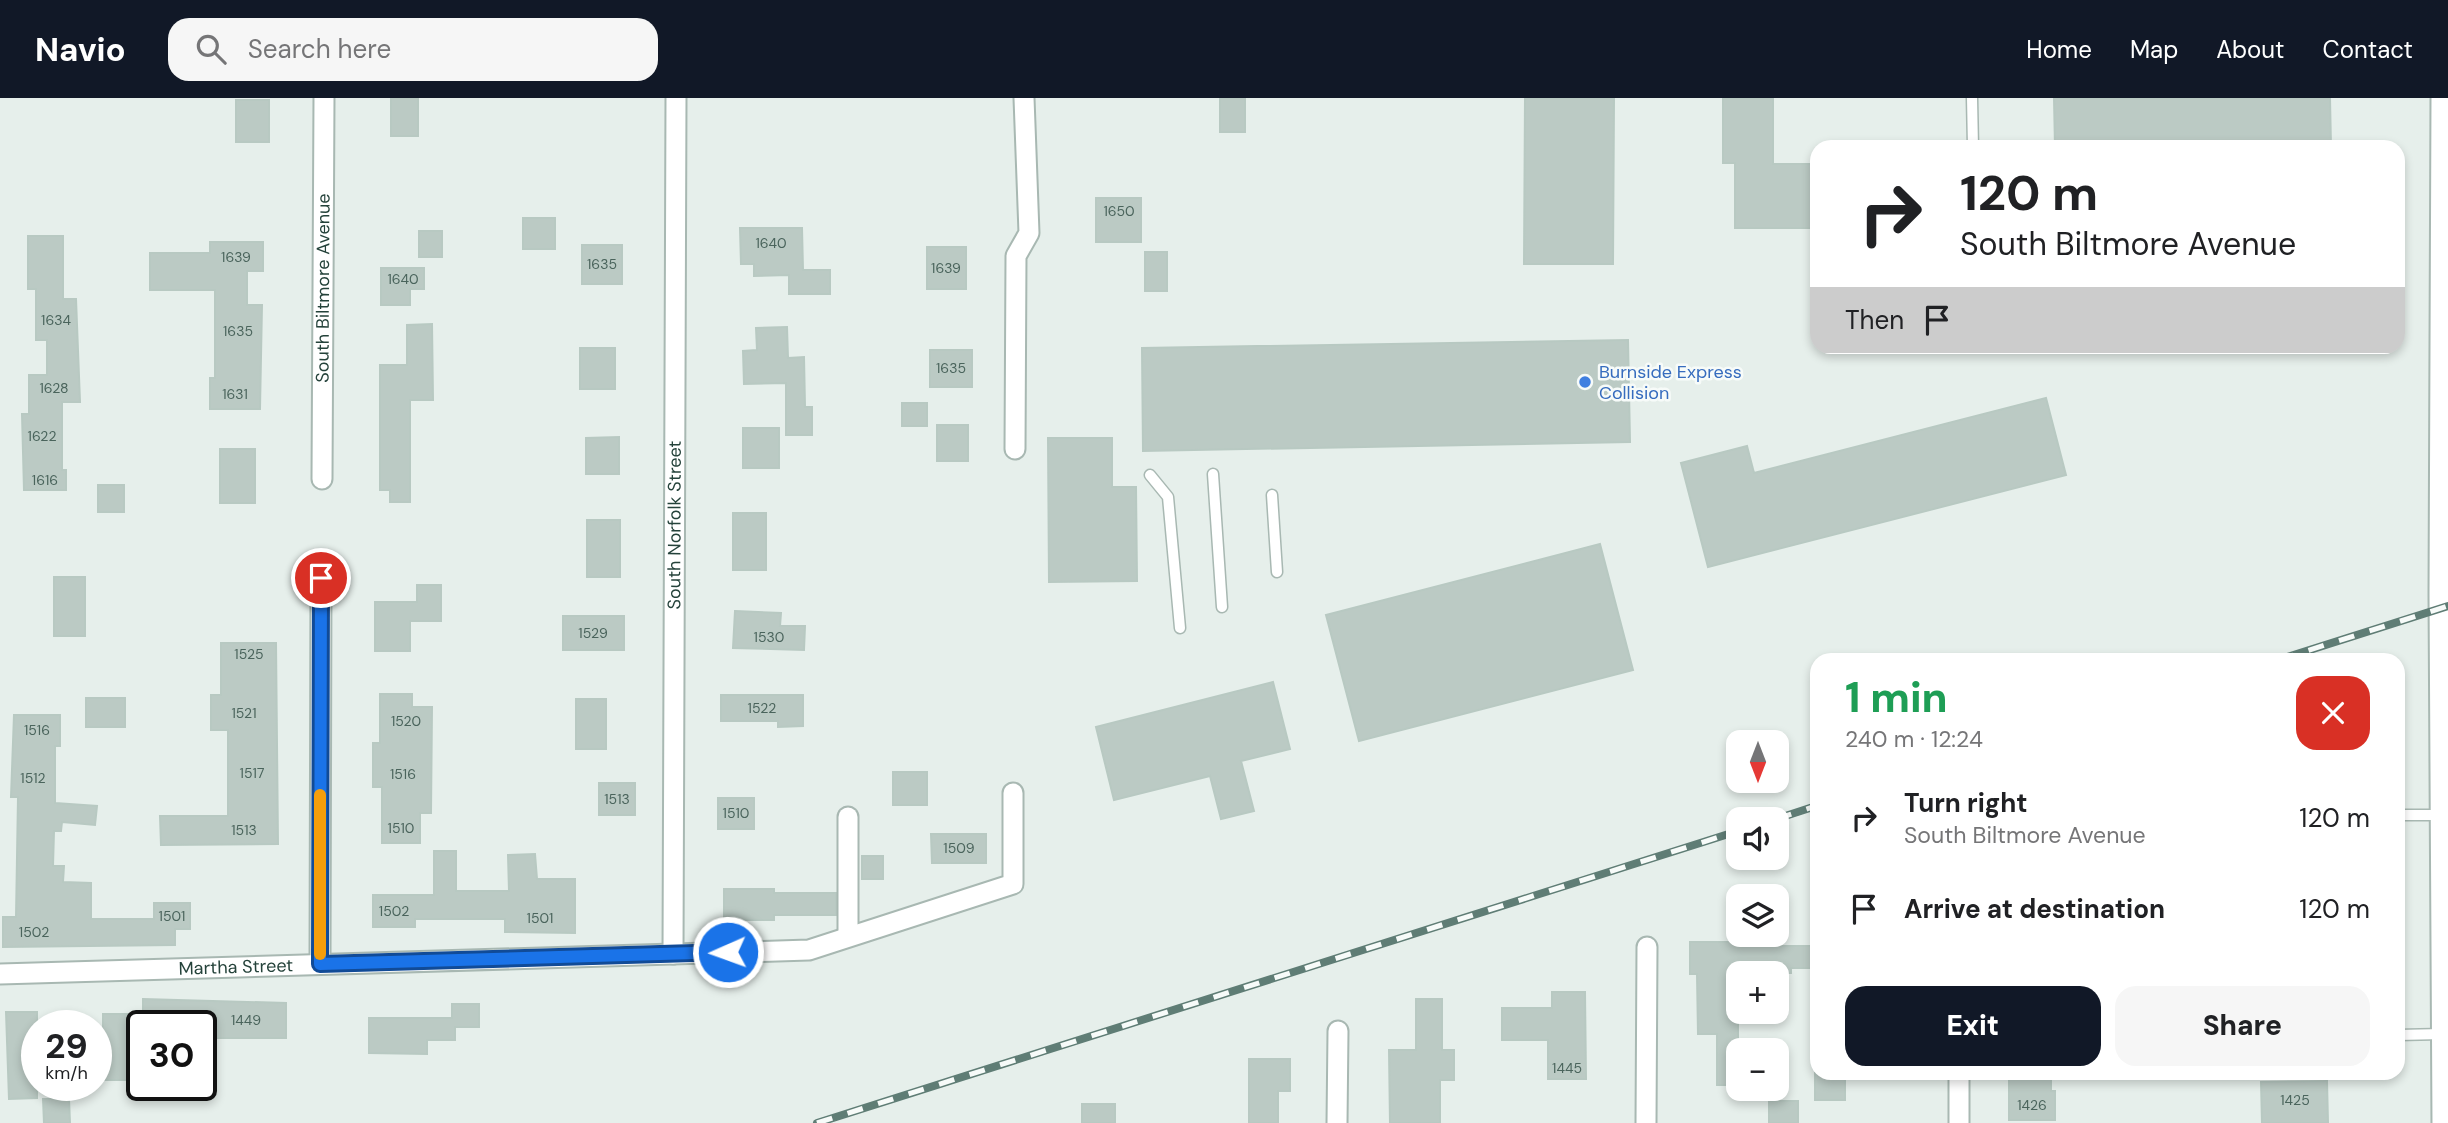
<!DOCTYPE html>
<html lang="en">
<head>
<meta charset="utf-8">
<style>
  body { margin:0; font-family:"DM Sans",sans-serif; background:#f6f6f6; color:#202124; height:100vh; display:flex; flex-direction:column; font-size:26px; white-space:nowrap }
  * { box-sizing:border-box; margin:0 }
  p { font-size:23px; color:#757577 }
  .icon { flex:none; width:38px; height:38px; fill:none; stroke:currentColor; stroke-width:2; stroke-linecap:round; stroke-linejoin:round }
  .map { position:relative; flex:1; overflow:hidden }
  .details { position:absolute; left:1810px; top:555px; width:595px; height:427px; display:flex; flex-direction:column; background:#fff; border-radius:21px; box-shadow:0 4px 10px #0003 }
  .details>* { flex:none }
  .hud { position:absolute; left:1810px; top:42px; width:595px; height:214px; border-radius:21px; box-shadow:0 4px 10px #0003; background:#fff; color:#202124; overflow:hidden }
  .needle { width:46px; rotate:180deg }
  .tools { position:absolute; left:1726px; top:632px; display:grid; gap:14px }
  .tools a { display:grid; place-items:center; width:63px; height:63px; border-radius:14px; background:#fff; box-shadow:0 4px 10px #0003; font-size:35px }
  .speed { position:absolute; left:21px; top:912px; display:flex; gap:14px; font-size:35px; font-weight:700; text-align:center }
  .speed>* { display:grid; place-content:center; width:91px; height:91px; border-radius:50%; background:#fff; box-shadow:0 4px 10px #0003; line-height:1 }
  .speed small { font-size:18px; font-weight:400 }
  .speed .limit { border:4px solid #111; border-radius:10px; background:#fff; color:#111 }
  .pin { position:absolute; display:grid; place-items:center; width:60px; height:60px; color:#fff; margin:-30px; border:4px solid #fff; border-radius:50%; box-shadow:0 2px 7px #0007 }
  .me { position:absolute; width:77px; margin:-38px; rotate:268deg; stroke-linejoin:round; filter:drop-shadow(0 0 5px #0008) }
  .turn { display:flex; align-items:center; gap:24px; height:147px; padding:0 35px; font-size:32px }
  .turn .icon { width:91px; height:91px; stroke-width:2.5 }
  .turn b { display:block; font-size:49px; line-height:60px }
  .then { display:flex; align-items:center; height:66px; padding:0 35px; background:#0003; gap:14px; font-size:26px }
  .round { display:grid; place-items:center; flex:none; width:74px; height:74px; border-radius:21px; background:#f6f6f6 }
  .head { display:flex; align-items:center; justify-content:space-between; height:119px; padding:0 35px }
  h1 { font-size:42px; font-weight:800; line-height:52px; color:#1e9e55 }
  .button { display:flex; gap:14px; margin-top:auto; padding:14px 35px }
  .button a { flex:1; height:80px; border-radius:21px; background:#111827; color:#fff; font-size:28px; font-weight:800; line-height:80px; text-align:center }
  .button a+a { background:#f6f6f6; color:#202124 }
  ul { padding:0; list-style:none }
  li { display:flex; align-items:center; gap:21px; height:91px; padding:0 35px }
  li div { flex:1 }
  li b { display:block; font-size:26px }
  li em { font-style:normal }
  header { display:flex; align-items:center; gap:42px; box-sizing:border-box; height:98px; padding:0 35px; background:#111827; color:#fff }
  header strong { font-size:33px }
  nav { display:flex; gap:38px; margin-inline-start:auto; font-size:24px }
  .search { width:490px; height:63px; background:#f6f6f6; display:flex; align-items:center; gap:18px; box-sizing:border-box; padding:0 24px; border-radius:21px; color:#757577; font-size:26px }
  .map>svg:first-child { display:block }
  .building { fill:#bbcac4; stroke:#b8c9c2; stroke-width:2 }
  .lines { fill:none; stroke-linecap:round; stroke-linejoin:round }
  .lane-casing { stroke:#a8b8b2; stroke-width:13 }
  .street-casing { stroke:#a8b8b2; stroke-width:23 }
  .lane { stroke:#fff; stroke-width:10 }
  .street { stroke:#fff; stroke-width:19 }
  .rail-casing { stroke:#5f7d75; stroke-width:8 }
  .rail { stroke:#f7fbf9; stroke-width:5; stroke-dasharray:16; stroke-linecap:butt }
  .route-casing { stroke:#114b97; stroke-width:18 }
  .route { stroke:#1a73e8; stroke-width:12 }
  .slow { stroke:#f59e0b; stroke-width:12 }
  .shop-dot { fill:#3f7fe0; stroke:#f7fbf9; stroke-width:2.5 }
  .labels { text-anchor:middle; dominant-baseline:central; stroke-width:5; stroke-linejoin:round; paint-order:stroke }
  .number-label { font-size:14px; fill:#4a645c }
  .street-label { font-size:18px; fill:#24423a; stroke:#f7fbf9 }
  .shop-label { font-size:18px; fill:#366cbe; stroke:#f7fbf9; text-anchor:start }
</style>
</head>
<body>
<header>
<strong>Navio</strong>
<div class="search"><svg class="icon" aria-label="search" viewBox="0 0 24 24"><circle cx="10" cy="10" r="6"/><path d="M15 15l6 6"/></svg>Search here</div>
<nav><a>Home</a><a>Map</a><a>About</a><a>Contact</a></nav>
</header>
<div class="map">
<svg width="2448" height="1025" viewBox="0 0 2448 1025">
  <rect width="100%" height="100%" fill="#e6efeb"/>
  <path class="building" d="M391,0H418V38H391Z
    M1220,0H1245V34H1220Z
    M1525,0H1614L1613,166H1524Z
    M1723,0H1773V66H1816V130H1735V65H1723Z
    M2054,0H2330L2331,49H2055Z
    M236,2H269V44H236Z
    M1096,100H1141V144H1096Z
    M523,120H555V151H523Z
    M740,130H802L803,172H830V196H789V177L754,178V166H741Z
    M419,133H442V159H419Z
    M28,138H63V201H76L80,304H62V372H66V392H24L22,316H29V277H47V242H36V191H28Z
    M210,144H263V173H247V207H262L260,311H210V280H215V192H150V155H210Z
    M582,147H622V186H582Z
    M927,149H966V191H927Z
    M1145,154H1167V193H1145Z
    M381,170H424V191H410V207H381Z
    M432,226L433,302H410V404H390V392H380V267H407V227Z
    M787,229L788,260L804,259L805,309H812V337H786V285L744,286L743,253L757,252L756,230Z
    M1628,242L1630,344L1143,353L1142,250Z
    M580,250H615V291H580Z
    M930,252H972V289H930Z
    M2046,300L2066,377L1708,469L1681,365L1747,348L1754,375Z
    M902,305H927V328H902Z
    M937,327H968V363H937Z
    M743,330H779V370H743Z
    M619,339V376H586V340Z
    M1048,340H1112V389H1136L1137,483L1049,484Z
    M220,351H255V405H220Z
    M98,387H124V414H98Z
    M733,415H766V472H733Z
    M587,422H620V479H587Z
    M1600,446L1633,572L1359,643L1326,517Z
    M54,479H85V538H54Z
    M417,487H441V523H410V553H375V504H417Z
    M735,513L781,515L780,528H805L804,552L733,550Z
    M563,518H624V552H563Z
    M221,545H276L278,746L161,747L160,718H228V632H211V597H221Z
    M1273,584L1290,651L1241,663L1254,713L1221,721L1210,678L1114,702L1096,629Z
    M380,596H412V609H432L431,715H420V745H382V689H373V645H380Z
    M721,597H803V628L778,629V623H721Z
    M86,600H125V629H86Z
    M576,601H606V651H576Z
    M14,617H60V648H55V705L97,708L95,727L62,724L61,733H54L53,768H64L63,784L91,785V821H154V805H190V831H175V847L3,849V819H16L18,699H11Z
    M893,674H927V707H893Z
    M599,685H635V717H599Z
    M718,700H754V731H718Z
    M931,736H986V765H932Z
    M434,753H456V793H509L508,757L535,756L537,781H575V835L505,834V821H415V829H373V797H434Z
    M862,758H883V781H862Z
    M724,791H774V795H836V817H774V822H724Z
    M1690,844H1762V848H1816V870H1791V875H1738V987H1717V936H1698L1697,876H1690Z
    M1552,894H1585L1586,981H1548V942H1502V910H1552Z
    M143,901L286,905V940H206V928H143Z
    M1416,901H1442V952H1454V982H1440V1025H1390L1389,952H1416Z
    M452,906H479V929H455V942H427V956L369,955V920H452Z
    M6,914H37V1000L9,1001Z
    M103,916H129V982H103Z
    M1249,961H1290V993H1278V1025H1249Z
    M1815,975H1845V1002H1815Z
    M2009,975H2051V993H2055V1022H2009Z
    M2327,983L2328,1025H2262L2261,984Z
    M43,1001H69L70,1025H44Z
    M1769,1003H1798V1025H1769Z
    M1082,1006H1115V1025H1082Z"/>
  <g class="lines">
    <defs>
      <path id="lane" d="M1972,0L1973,49
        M1213,376L1222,509
        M1150,377L1168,399L1180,530
        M1272,397L1277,474
        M2398,717H2441
        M2398,937L2442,936"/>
      <g id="street">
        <path d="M2441,0L2439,496L2442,1025"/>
        <path d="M1015,351L1016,158L1029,135L1024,0"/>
        <path id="s1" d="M322,381L324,0"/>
        <path d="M848,838V719"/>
        <path id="s2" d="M673,856L676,0"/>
        <path d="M320,866L321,480"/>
        <path id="s3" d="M0,876L809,852L1013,786V695"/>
        <path d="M1337,1025L1338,933"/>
        <path d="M1646,1025L1647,849"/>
        <path d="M1959,1025V975"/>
      </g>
    </defs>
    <use href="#lane" class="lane-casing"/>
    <use href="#street" class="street-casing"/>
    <use href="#lane" class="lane"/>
    <use href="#street" class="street"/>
    <defs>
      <path id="rail" d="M2278,562L2448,508
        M1776,721L1816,708
        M817,1025L1738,733"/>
    </defs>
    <use href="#rail" class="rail-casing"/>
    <use href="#rail" class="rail"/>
  </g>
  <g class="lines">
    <defs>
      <path id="route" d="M321,480L320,866L728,854"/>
    </defs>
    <use href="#route" class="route-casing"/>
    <use href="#route" class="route"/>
    <path class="slow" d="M320,856V697"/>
  </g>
  <circle class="shop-dot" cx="1585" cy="284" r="7"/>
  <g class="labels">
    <g class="number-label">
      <text x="1119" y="113">1650</text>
      <text x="771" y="145">1640</text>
      <text x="236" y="159">1639</text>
      <text x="602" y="166">1635</text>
      <text x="946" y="170">1639</text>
      <text x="403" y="181">1640</text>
      <text x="56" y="222">1634</text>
      <text x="238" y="233">1635</text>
      <text x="951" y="270">1635</text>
      <text x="54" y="290">1628</text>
      <text x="235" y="296">1631</text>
      <text x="42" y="338">1622</text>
      <text x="45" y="382">1616</text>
      <text x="593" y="535">1529</text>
      <text x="769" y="539">1530</text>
      <text x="249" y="556">1525</text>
      <text x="762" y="610">1522</text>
      <text x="244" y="615">1521</text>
      <text x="406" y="623">1520</text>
      <text x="37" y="632">1516</text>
      <text x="252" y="675">1517</text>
      <text x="403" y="676">1516</text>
      <text x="33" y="680">1512</text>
      <text x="617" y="701">1513</text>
      <text x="736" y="715">1510</text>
      <text x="401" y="730">1510</text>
      <text x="244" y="732">1513</text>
      <text x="959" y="750">1509</text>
      <text x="394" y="813">1502</text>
      <text x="172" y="818">1501</text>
      <text x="540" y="820">1501</text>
      <text x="34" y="834">1502</text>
      <text x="246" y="922">1449</text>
      <text x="1567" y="970">1445</text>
      <text x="2295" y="1002">1425</text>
      <text x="2032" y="1007">1426</text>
    </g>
    <g class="street-label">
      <text stroke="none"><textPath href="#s1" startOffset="191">South Biltmore Avenue</textPath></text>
      <text stroke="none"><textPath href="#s2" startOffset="429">South Norfolk Street</textPath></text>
      <text stroke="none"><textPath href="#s3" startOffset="236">Martha Street</textPath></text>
    </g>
    <g class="shop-label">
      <text x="1599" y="274">Burnside Express<tspan x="1599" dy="21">Collision</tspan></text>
    </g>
  </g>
</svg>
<div class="tools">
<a><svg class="needle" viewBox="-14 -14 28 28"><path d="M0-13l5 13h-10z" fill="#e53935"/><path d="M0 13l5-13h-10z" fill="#757577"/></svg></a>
<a><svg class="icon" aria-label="sound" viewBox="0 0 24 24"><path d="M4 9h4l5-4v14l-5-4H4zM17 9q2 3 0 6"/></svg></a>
<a><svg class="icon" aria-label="layers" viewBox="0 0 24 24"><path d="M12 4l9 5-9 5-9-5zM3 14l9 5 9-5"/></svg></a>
<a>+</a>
<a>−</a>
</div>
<div class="speed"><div>29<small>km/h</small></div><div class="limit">30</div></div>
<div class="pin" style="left:321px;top:480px;background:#d93025"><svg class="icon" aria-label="arrive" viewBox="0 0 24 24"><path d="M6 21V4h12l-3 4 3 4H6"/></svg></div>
<svg class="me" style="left:728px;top:854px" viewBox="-20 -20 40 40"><circle r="17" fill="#1a73e8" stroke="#fff" stroke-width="3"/><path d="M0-11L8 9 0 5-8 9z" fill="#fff"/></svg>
<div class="hud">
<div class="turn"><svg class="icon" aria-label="right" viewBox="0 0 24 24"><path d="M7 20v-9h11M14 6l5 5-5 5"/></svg><div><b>120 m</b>South Biltmore Avenue</div></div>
<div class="then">Then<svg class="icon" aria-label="arrive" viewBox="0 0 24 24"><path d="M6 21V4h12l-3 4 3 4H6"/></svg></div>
</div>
<section class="details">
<div class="head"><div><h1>1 min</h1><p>240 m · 12:24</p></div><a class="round" style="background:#d93025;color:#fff"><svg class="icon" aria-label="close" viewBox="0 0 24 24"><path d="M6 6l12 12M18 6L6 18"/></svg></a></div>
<ul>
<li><svg class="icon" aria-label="right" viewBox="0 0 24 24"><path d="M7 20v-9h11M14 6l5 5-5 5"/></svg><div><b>Turn right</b><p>South Biltmore Avenue</p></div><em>120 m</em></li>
<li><svg class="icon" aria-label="arrive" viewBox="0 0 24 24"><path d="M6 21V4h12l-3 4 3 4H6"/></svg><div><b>Arrive at destination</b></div><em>120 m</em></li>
</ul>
<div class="button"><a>Exit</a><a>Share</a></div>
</section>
</div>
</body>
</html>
